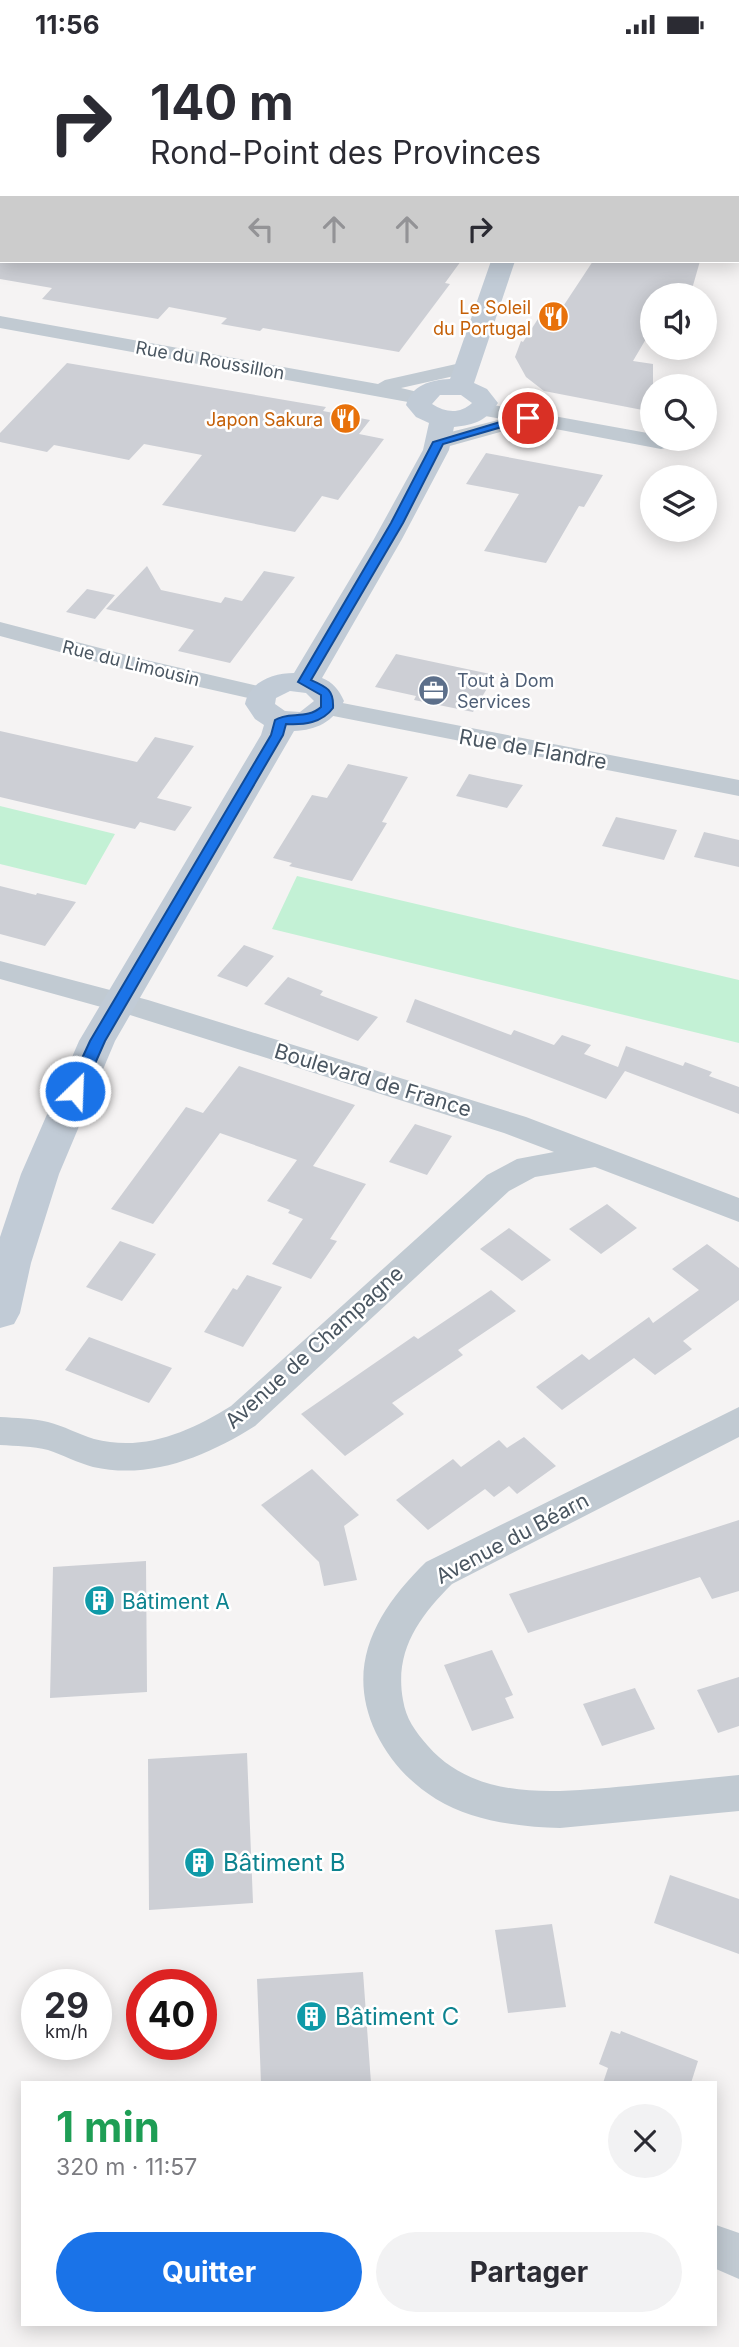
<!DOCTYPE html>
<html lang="fr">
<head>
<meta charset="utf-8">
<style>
  body { margin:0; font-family:Inter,sans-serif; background:#f2f2f3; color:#2b2b33; height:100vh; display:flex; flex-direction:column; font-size:26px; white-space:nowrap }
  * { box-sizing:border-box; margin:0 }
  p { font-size:23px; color:#7c7c81 }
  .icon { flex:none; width:38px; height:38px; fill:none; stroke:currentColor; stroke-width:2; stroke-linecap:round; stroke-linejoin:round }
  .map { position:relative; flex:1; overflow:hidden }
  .side { position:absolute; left:21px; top:2032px; width:696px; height:245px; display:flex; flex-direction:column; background:#fff; border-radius:0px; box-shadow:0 4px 18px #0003 }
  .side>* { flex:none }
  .guide { position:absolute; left:0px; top:0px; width:740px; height:214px; box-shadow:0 4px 18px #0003; background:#fff; color:#2b2b33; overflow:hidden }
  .fabs { position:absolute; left:640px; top:234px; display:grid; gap:14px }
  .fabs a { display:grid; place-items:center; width:77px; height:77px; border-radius:50%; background:#fff; box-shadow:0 4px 18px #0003; font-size:35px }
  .speed { position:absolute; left:21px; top:1920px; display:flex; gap:14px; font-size:35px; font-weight:700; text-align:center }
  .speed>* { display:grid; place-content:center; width:91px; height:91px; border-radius:50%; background:#fff; box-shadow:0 4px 18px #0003; line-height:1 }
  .speed small { font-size:18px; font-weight:400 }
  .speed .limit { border:10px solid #d22; background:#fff; color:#111 }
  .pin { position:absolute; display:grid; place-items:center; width:60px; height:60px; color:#fff; margin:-30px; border:4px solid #fff; border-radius:50%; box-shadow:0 2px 7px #0007 }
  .me { position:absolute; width:77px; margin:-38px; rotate:24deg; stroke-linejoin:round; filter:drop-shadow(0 0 5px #0008) }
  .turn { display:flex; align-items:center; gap:24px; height:147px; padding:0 35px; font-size:32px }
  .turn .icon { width:91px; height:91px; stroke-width:2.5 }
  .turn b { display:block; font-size:49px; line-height:60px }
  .lanes { display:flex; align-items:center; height:66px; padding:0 35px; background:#0003; justify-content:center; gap:35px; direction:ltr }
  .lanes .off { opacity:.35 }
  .round { display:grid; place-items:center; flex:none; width:74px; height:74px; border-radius:37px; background:#f2f2f3 }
  .summary { display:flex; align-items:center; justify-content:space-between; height:119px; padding:0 35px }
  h1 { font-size:42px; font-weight:700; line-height:52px; color:#1e9e55 }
  .cta { display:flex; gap:14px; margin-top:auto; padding:14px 35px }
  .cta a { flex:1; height:80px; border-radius:42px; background:#1a73e8; color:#fff; font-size:28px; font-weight:700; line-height:80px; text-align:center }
  .cta a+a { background:#f2f2f3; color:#2b2b33 }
  .status { display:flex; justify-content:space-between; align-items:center; height:49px; padding:0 35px; background:#fff; direction:ltr }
  .status svg { height:19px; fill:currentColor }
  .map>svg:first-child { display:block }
  .green { fill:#c3f1d5 }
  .building { fill:#cdcfd5 }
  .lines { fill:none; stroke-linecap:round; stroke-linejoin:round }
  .street { fill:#c1cad2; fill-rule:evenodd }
  .secondary { fill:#c1cbd6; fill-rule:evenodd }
  .route { fill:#1a73e8; stroke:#114b97; stroke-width:2 }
  .labels { text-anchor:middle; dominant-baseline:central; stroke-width:5; stroke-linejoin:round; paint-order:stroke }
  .far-food-label { font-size:18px; fill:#c56008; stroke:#fff; text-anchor:end }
  .far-street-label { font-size:18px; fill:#4a5661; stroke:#fff }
  .far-service-label { font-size:18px; fill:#4e5e75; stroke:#fff; text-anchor:start }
  .street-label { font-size:21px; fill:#4a5661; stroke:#fff }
  .culture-label { font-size:21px; fill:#0d838f; stroke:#fff; text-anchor:start }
  .near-culture-label { font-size:24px; fill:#0d838f; stroke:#fff; text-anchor:start }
</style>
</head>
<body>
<div class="status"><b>11:56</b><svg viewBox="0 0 49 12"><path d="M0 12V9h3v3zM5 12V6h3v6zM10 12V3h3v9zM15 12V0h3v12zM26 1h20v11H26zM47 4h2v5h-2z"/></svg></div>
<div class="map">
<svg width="739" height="2298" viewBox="0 0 739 2298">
  <rect width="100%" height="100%" fill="#f5f3f3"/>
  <path class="green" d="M0,757L115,785L86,836L0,815Z
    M297,827L739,931V994L272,880Z"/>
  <path class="building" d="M0,212H461L445,234L450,235L399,303L263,279L260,282L221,275L227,269L169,258L158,270L42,250L52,239L0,230Z
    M593,212H700L690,247H653V278L633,312L653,315V363L544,342L526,328L515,308L521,292L523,293L547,256L562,259Z
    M67,314L326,358L323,362L370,371L359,385L384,390L338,451L322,447L295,483L162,456L202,406L144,395L129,411L54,396L47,403L0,393V384Z
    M486,404L603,426L584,458L579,457L546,514L484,502L519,445L466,435Z
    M147,517L161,541L221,554L225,548L242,552L264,522L295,528L230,614L178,602L194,581L106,560Z
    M87,540L115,546L95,570L66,563Z
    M396,605L495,626L473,663L414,651L416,647L375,638Z
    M0,682L137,713L155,688L194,697L157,749L192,758L175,782L140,773L135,780L0,748Z
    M348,715L408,728L382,773L387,774L352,832L289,817L292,814L273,809L312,746L327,749Z
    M469,725L492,730L523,736L507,759L456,747Z
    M616,768L677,781L664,811L602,797Z
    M704,783L739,791V818L694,808Z
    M0,837L36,846L37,844L76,853L45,897L0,885Z
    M244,896L274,907L247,938L217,927Z
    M288,928L323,942L320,946L378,968L358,992L264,955Z
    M415,950L511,986L514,981L554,996L562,986L591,996L584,1005L618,1018L626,997L683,1017L685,1013L712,1023L709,1027L739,1038V1065L625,1022L606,1050L406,973Z
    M239,1017L355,1056L313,1117L366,1135L330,1190L337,1192L311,1230L272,1215L303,1170L288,1164L290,1161L267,1152L297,1111L220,1084L153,1175L111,1160L186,1058L203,1064Z
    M415,1075L452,1087L427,1126L389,1113Z
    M607,1155L637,1179L601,1205L569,1180Z
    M509,1179L551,1211L522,1232L480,1200Z
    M120,1192L156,1205L122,1252L86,1238Z
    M707,1195L739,1219V1251L683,1292L692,1300L655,1326L634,1309L562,1361L536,1338L582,1305L589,1311L649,1268L653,1274L699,1241L672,1220Z
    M247,1226L282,1238L243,1298L204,1283L233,1239L237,1241Z
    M491,1241L516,1262L458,1301L463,1306L392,1354L404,1365L345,1407L301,1365L414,1287L418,1290Z
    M89,1288L172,1319L149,1354L65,1321Z
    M524,1388L556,1417L517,1445L509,1437L494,1448L485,1440L428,1481L396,1451L453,1410L461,1418L499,1391L507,1399Z
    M312,1420L359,1466L344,1477L357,1531L324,1537L319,1513L261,1456Z
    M739,1471V1542L712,1550L700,1528L528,1584L509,1545Z
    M146,1512L147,1643L50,1649L53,1518Z
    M492,1601L513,1646L505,1649L514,1669L472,1682L444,1616Z
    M739,1628V1677L718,1684L697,1641Z
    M635,1639L655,1680L602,1697L583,1655Z
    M247,1704L253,1854L149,1861L148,1710Z
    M670,1826L739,1850V1905L654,1874Z
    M552,1875L566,1958L508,1964L495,1881Z
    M363,1923L371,2034H261L257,1930Z
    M611,1982L620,1985L621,1982L698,2012L691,2034H603L608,2019L599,2015Z"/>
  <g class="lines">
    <path class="street" d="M0,267L378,335L385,331L465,313L472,315L475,319L472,323L401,339L426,345L430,349L426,353L419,355L0,279Z
      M482,354L653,385V390H670L672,393L669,398L661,400L529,375L439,400L431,398L428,393L431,388L502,370L474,365L471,360L474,355Z
      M0,573L146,611L271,640L274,645L271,650L262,652L142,625L0,587Z
      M327,651L739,731V747L318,664L314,659L318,654Z
      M0,912L148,951L526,1068L739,1149V1173L595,1118L535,1128L509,1142L255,1377C207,1407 151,1431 93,1418C78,1414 63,1406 48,1401C33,1397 16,1397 0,1396V1368C16,1369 32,1369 48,1373C64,1377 78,1385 94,1390C144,1403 189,1383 231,1357L487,1126L517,1110L554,1103L504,1084L130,966L0,930Z
      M739,1358V1388L452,1535C419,1568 394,1602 403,1651C406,1670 415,1682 428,1697C478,1754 560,1743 628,1737C665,1733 702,1730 739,1726V1762L560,1779C519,1778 472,1772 436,1750C409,1733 390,1712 376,1684C344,1616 377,1561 426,1513Z
      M716,2176L739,2184V2230L716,2220Z"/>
    <path class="secondary" d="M535,0H555L556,2H536Z
      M491,212H515L474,334L487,340L498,354C487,371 475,376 454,378L449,401L402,490L322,629C333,633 339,641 344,652C333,673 317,681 294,682L115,992L59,1125L31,1214L20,1264L14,1275L0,1279V1188L21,1125L79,992L261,686L264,676L255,670L245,655C249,633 273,624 294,624L374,490L423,401L429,374L416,368L406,356C412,336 430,331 450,330ZM440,346H461L472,354C460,365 446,364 432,355ZM290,642L306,644L314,652L300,663L285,662L275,655L276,649Z"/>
  </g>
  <path class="route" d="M524,366L533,369L443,395L403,474L311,631C327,638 334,641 333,659C322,674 304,676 286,675L283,686L105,992L83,1042L80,1046H70L67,1042L90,992L271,686L275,671C288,662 307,671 321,658V646L298,633L391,474L433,393Z"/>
  <defs>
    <symbol id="restaurant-disc" viewBox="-11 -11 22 22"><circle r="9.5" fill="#e8710a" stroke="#fff"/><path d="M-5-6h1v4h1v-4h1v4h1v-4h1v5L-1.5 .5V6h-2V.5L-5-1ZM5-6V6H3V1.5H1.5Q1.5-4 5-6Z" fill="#fff"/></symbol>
    <symbol id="office-disc" viewBox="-11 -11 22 22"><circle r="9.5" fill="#5c6f8a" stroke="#fff"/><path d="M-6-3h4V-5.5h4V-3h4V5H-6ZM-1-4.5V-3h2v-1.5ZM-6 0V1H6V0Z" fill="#fff"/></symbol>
    <symbol id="building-disc" viewBox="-11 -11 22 22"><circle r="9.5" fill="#0f9aa8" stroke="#fff"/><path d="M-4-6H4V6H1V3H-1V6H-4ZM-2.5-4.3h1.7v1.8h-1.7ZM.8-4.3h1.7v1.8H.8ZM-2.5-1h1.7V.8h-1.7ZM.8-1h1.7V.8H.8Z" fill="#fff"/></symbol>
  </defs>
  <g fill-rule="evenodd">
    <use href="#restaurant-disc" x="536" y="250" width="35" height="35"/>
    <use href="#restaurant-disc" x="328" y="352" width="35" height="35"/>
    <use href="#office-disc" x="416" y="624" width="35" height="35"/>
    <use href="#building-disc" x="82" y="1534" width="35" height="35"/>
    <use href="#building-disc" x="182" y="1796" width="35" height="35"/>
    <use href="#building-disc" x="294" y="1950" width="35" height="35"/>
  </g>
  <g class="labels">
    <g class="far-food-label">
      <text x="531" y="258">Le Soleil<tspan x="531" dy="21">du Portugal</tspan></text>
      <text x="323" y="370">Japon Sakura</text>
    </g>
    <g class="far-street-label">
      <text transform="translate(210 311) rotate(10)">Rue du Roussillon</text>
      <text transform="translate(131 614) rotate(14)">Rue du Limousin</text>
    </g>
    <g class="far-service-label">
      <text x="457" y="631">Tout à Dom<tspan x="457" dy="21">Services</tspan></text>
    </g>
    <g class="street-label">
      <text transform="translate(533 700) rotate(10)">Rue de Flandre</text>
      <text transform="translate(373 1031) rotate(17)">Boulevard de France</text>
      <text transform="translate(314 1298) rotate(-42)">Avenue de Champagne</text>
      <text transform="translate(512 1489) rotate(-28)">Avenue du Béarn</text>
    </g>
    <g class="culture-label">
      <text x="122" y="1552">Bâtiment A</text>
    </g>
    <g class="near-culture-label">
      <text x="223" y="1813">Bâtiment B</text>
      <text x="335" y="1967">Bâtiment C</text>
    </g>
  </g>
</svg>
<div class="fabs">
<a><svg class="icon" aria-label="sound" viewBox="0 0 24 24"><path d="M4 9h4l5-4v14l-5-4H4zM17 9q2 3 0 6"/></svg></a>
<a><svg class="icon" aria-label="search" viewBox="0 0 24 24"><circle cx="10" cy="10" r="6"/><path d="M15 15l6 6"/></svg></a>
<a><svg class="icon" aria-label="layers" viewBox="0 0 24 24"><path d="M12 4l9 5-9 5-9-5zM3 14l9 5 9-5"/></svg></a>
</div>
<div class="speed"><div>29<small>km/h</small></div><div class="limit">40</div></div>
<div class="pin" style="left:528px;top:369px;background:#d93025"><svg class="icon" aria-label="arrive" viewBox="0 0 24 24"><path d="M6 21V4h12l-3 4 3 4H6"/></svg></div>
<svg class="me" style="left:75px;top:1042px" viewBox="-20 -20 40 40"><circle r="17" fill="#1a73e8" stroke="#fff" stroke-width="3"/><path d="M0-11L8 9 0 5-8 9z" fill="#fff"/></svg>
<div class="guide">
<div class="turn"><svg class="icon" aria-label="right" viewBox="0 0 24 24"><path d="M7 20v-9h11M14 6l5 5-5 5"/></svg><div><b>140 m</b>Rond-Point des Provinces</div></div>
<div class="lanes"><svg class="icon off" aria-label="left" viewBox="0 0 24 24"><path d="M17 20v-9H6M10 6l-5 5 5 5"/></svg><svg class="icon off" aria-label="ahead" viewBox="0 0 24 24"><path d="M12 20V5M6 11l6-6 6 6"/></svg><svg class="icon off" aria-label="ahead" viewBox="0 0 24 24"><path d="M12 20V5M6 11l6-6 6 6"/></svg><svg class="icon" aria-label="right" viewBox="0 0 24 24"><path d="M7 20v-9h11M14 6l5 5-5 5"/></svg></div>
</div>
<section class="side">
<div class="summary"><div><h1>1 min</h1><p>320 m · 11:57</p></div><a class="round"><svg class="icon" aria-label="close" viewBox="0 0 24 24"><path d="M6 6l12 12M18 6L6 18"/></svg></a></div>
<div class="cta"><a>Quitter</a><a>Partager</a></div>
</section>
</div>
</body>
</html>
